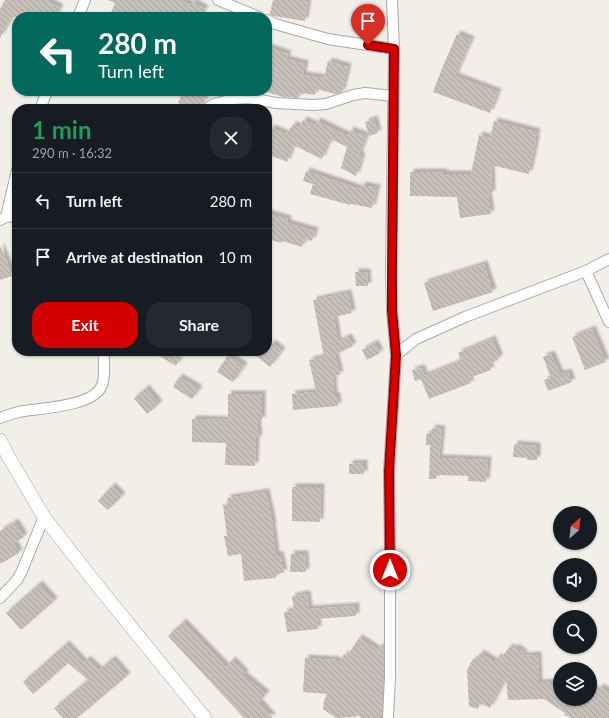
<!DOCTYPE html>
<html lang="en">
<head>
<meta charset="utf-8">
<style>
  body { margin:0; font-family:Lato,sans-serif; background:#242831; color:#f1f3f6; height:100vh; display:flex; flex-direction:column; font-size:15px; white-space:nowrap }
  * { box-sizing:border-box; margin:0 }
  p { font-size:13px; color:#9ea1a6 }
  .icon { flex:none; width:22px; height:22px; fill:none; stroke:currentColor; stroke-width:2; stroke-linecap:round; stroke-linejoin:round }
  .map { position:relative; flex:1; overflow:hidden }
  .sheet { position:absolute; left:12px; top:104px; width:260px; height:252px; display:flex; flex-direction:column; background:#171b24; border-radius:16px; box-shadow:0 1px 3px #0004 }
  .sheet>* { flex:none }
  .top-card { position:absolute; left:12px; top:12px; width:260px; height:84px; border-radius:16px; box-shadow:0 1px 3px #0004; background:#00695c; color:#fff; overflow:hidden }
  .needle { width:26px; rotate:28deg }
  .buttons { position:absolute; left:553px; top:506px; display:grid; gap:8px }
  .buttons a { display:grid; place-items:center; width:44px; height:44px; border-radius:50%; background:#171b24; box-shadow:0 1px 3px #0004; font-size:20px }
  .pin { position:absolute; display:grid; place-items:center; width:34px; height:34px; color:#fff; margin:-41px -17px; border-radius:50% 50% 50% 0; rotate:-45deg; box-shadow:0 0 4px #0007 }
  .pin .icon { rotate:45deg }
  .me { position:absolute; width:44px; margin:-22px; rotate:0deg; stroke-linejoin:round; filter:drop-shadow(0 0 3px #0008) }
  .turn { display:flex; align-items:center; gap:14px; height:84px; padding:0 20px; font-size:18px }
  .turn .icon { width:52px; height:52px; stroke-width:2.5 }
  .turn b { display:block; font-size:28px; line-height:34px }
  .round { display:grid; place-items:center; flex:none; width:42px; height:42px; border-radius:16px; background:#242831 }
  .headline { display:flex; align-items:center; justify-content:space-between; height:68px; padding:0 20px }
  h1 { font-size:24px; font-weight:700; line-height:30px; color:#1e9e55 }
  .primary-button { display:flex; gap:8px; margin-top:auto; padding:8px 20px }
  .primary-button a { flex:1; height:46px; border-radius:16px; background:#d40000; color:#fff; font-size:16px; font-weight:700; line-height:46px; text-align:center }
  .primary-button a+a { background:#242831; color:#f1f3f6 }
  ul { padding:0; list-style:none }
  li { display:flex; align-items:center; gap:12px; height:56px; padding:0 20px; border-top:1px solid #363941 }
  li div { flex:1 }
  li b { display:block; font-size:15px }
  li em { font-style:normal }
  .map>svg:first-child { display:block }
  .building { fill:url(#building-back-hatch); filter:url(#shadow) }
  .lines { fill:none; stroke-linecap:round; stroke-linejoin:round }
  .minor-casing { stroke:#a9a9a9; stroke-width:12 }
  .tertiary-casing { stroke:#a9a9a9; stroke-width:14 }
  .minor { stroke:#fff; stroke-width:10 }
  .tertiary { stroke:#fff; stroke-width:13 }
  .route-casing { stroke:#8a0000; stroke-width:10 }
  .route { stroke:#d40000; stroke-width:7 }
</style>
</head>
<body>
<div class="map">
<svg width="609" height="718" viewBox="0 0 609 718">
  <defs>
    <pattern id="building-back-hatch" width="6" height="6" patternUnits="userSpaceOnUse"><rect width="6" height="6" fill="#c7bfb8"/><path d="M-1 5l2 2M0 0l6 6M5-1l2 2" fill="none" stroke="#aba49e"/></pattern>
    <filter id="shadow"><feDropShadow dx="3.5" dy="-3.5" stdDeviation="1" flood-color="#0004"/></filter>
  </defs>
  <rect width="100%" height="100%" fill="#f2efe9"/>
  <path class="building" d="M5,0H46L60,8L55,17H12L0,38V9Z
    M108,0H180L191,5L193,2L205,9L200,17H149L133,11L131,17H109L115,3Z
    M273,0H308L305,21L273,16L270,14Z
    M457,34L471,40L455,76L498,92L490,113L433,92L441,71Z
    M267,47L288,54L286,59L305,64L303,75L324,78L328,61L348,67L342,92L336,94L316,89L315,95L300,93L299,98L283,97L267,92Z
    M183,91H208L204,102L200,106V109H196L178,103Z
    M374,119L378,133L369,136L365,122Z
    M303,120L315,125L317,121L348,136L350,130L366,136L359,155L362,156L356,176L341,168L347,147L331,139L329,146L327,145L322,159L293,145L287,162L267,154V138L271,128L286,134L294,124L299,128Z
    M494,121L537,132L535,140H536L529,174L491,165L492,194H488L491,214L460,218L457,197L410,196V172H444V174H471L479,135L490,138Z
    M306,171L360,189L362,185L377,188L372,208L351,204L350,205L310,194L313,184L303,181Z
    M267,213L288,219L287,223L315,231L312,241L305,239L302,247L282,241V243L267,239Z
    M0,247H1L12,276L0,280Z
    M484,264L493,292L433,311L424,283Z
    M355,272H367L368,286H356Z
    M348,293L352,313L334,317L338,342L348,337L353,346L335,355L340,375L333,376L334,396H337L338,406L293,410L292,394L316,392L309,360L324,357L313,300Z
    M592,329L606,362L585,370L572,337Z
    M492,339L500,358H497L498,360L489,364L491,370L469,378L471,383L429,399L421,379L415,381L412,370L422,368L424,376L461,361L458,353Z
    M272,343L282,351L270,367L250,351H267V349Z
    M375,343L380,353L367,360L362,350Z
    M151,351H184L176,366Z
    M551,354L560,374L568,372L572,382L548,391L544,380L551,378L543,357Z
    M228,355L244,366L233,382L217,372Z
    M179,377L199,389L192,399L173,387Z
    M146,388L159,404L147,414L134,398Z
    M228,394H262V420H257L259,439H256L255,466L225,465L226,443L192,442V419L232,420L228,417Z
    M432,428L442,429L439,458L467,459L488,460L486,482L468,481V476L437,475L436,479H429L430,445H426V434H431Z
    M514,444L537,446V460H527V458L513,457Z
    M364,463V474H349V464Z
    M112,486L122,496L108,510L98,501Z
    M292,487H321L320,522L292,521Z
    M266,492L273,525H272L276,555H280L284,573H276V578L244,581L241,554L228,556L224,536H227L223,505L228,504L227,498Z
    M15,522L24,537L14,543L19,553L0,564V531Z
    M291,554H305L306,572H290Z
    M39,584L54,601L21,630L6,613Z
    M307,594L309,609L356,606V616L317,619L318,629L287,632L284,612L294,611L292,596Z
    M183,622L226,667L232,660L245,673L243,675L266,694L259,702L273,718H244L168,636Z
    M359,638L378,650L382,644L384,645V677L382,718H362L357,715L356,717L336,718L323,709L324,701L327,694L303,692L305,658L336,660L340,663L344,654L347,656Z
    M66,644L84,663L87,659L99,670L112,659L127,676L77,718H63L54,708L88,680L68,663L33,694L23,682Z
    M509,647L514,649L515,647L524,653L522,656L538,655L539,683L553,682L554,691L560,694V699H580L585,702L587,699H590V693L592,688L597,691L600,687L609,692V718H572L564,715L565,713L544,699L508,700L506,678L490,708L480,703L478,709L469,706L467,670L473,659L476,661L480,653L495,662L497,657L501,659Z"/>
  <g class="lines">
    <defs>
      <path id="minor" d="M218,0L259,17
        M78,17L85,0
        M267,20L275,24L328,39L394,49
        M40,109L47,91
        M206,109L214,104L233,99L249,98L276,103L313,105L326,104L353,95L365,93L393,96
        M6,217L17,170
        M0,220L6,217L17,216
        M586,271L609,322
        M396,355L416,339L465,317L586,271L609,259
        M0,418C8,415 16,412 24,411C43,408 95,406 102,385C106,375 103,361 104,351
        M0,598L17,580L21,573L44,517
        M388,718L390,677V556L389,471L396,355L392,311L391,272L394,49L392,0"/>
      <path id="tertiary" d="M0,440L8,456L44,517L93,580L205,718"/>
    </defs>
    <use href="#minor" class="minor-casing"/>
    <use href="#tertiary" class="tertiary-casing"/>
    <use href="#minor" class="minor"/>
    <use href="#tertiary" class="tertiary"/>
  </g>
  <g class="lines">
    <defs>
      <path id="route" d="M368,45L394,49L392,272V311L396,355L389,471L390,570"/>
    </defs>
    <use href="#route" class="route-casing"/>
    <use href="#route" class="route"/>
  </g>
</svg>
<div class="buttons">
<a><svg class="needle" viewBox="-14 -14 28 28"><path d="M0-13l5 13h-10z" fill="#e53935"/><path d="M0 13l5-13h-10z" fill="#9ea1a6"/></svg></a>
<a><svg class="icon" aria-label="sound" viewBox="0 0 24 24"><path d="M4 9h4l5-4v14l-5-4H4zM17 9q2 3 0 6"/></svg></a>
<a><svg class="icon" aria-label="search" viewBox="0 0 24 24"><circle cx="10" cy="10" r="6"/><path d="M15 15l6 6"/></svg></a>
<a><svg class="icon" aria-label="layers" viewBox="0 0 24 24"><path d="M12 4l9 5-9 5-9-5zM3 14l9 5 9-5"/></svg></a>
</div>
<div class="pin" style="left:368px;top:45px;background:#d93025"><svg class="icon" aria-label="arrive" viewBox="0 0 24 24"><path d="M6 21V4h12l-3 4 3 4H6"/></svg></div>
<svg class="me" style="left:390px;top:570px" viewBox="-20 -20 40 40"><circle r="17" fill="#d40000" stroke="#fff" stroke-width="3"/><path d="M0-11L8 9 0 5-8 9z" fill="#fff"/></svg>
<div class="top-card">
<div class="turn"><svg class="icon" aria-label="left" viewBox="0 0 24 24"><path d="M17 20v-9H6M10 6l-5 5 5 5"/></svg><div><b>280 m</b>Turn left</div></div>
</div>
<section class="sheet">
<div class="headline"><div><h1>1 min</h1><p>290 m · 16:32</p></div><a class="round"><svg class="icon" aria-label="close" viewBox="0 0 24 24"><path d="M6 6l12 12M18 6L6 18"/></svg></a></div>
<ul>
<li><svg class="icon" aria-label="left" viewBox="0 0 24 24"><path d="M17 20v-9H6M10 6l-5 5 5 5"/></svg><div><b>Turn left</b></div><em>280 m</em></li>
<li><svg class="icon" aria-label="arrive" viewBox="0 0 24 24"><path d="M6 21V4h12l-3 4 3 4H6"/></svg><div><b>Arrive at destination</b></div><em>10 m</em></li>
</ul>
<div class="primary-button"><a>Exit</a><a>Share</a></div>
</section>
</div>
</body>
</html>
